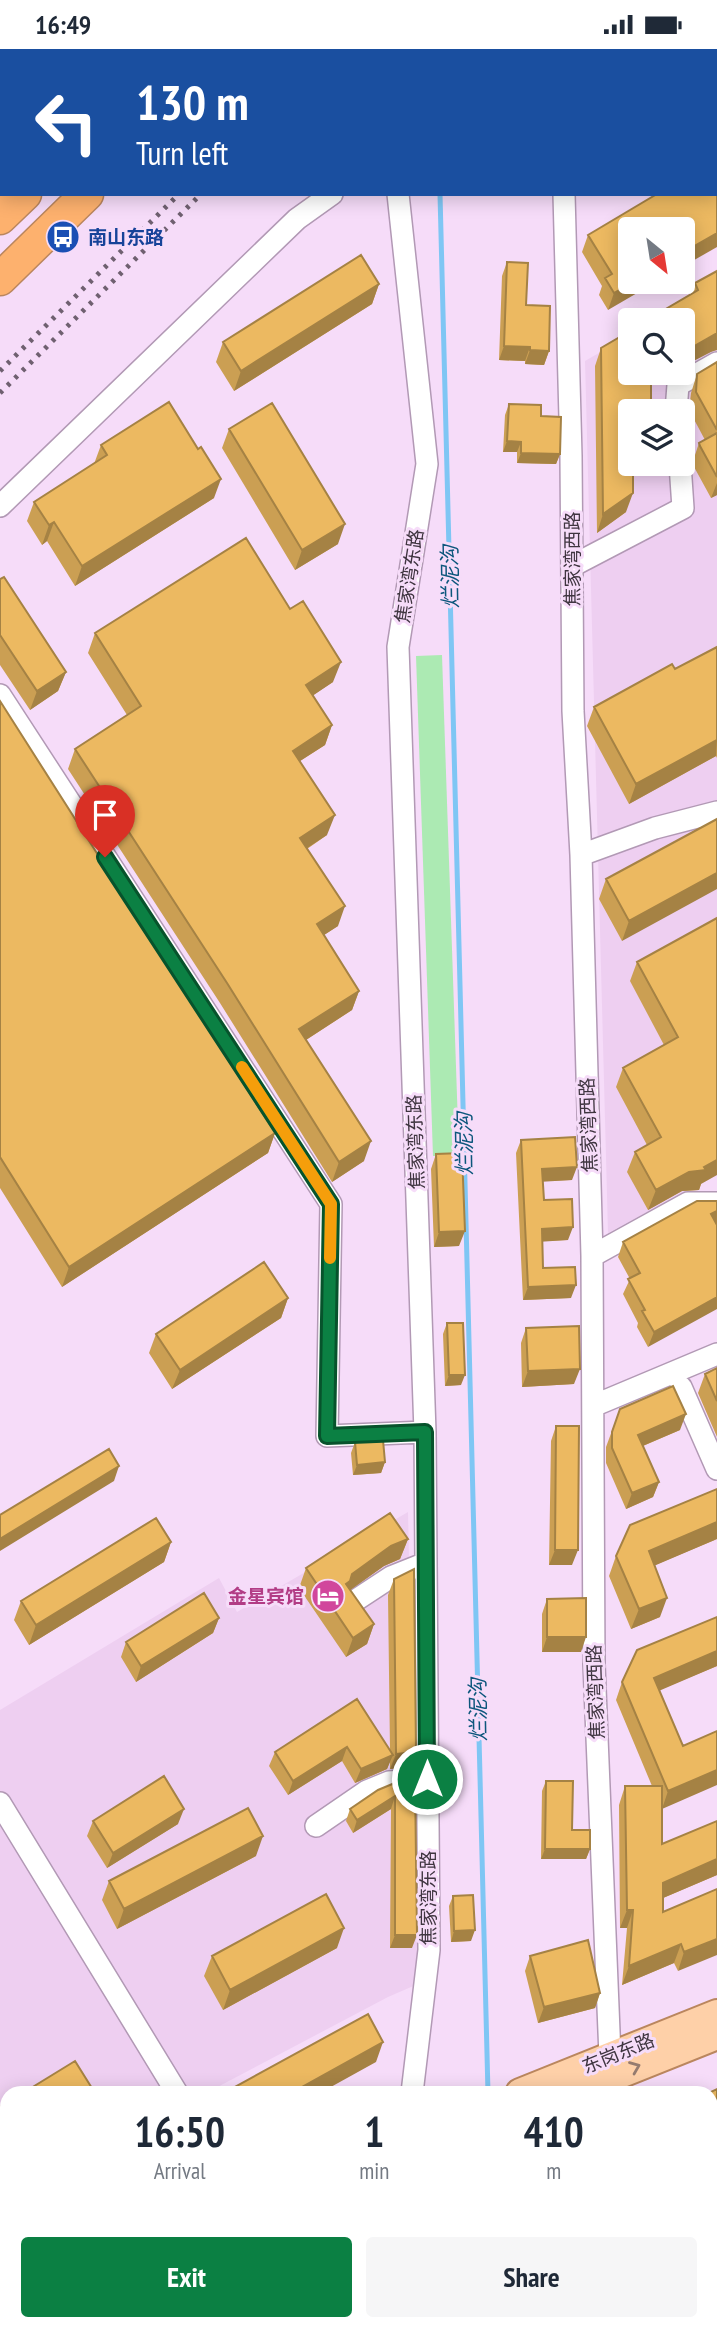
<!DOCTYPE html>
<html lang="en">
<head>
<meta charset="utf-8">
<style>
  body { margin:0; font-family:"PT Sans Narrow","Noto Sans SC",sans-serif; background:#f6f6f7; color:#1f2937; height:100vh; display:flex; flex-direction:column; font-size:26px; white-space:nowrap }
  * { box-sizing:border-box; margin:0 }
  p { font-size:23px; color:#747a83 }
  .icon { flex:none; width:38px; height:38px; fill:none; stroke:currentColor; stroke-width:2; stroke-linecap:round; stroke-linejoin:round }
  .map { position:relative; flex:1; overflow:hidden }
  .details { position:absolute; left:0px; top:2037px; width:718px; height:245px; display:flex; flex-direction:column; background:#fff; border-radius:21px 21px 0 0; box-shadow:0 4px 18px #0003 }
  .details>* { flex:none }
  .hud { position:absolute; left:0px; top:0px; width:718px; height:147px; box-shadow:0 4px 18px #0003; background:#1a4fa0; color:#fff; overflow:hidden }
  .needle { width:46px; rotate:150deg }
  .tools { position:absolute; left:618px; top:168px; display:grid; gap:14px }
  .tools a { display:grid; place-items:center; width:77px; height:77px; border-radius:7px; background:#fff; box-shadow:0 4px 18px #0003; font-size:35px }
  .pin { position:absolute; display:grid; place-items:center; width:60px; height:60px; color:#fff; margin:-72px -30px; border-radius:50% 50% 50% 0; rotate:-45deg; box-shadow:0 0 7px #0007 }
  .pin .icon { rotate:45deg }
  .me { position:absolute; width:77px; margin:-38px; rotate:0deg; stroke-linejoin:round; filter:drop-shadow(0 0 5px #0008) }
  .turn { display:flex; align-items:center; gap:24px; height:147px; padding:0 21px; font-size:32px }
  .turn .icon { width:91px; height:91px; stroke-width:2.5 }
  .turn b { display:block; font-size:49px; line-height:60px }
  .eta { display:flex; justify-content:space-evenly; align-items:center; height:119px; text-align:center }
  .eta b { font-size:42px; font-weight:700; line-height:49px }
  .action { display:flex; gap:14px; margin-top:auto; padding:14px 21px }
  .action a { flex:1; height:80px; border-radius:7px; background:#0b8043; color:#fff; font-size:28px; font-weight:700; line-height:80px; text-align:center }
  .action a+a { background:#f6f6f7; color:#1f2937 }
  .status { display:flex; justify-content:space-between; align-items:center; height:49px; padding:0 35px; background:#fff; direction:ltr }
  .status svg { height:19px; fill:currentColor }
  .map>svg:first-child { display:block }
  .built { fill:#eecff1; fill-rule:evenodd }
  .green { fill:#aceab3 }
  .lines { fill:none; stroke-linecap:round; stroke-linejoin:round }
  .stream { stroke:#7fc6f4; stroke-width:5 }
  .minor-casing { stroke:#b299b5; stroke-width:24 }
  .major-casing { stroke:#ba865e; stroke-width:32 }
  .highway-casing { stroke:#ba865e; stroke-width:35 }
  .minor { stroke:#fff; stroke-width:21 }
  .major { stroke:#fed0a8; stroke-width:28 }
  .highway { stroke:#fdb16e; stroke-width:32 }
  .rail { stroke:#6f6070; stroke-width:5; stroke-dasharray:3.5 7; stroke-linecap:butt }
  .wall { fill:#cb9f53 }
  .shaded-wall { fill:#a58244 }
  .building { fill:#ecb961; stroke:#a58244; stroke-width:2 }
  .oneway { stroke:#957b6f }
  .route-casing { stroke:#07532c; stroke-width:18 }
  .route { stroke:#0b8043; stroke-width:12 }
  .slow { stroke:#f59e0b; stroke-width:12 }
  .labels { text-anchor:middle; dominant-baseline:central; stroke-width:6; stroke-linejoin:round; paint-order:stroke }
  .transit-label { font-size:19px; font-weight:bold; fill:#164399; stroke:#f6dcf9; text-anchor:start }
  .street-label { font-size:19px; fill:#3f3540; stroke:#f6dcf9 }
  .hotel-label { font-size:19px; font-weight:bold; fill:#b23c85; stroke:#f6dcf9; text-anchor:end }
  .water-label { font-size:21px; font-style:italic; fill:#0c567c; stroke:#f6dcf9 }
</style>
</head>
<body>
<div class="status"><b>16:49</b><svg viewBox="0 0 49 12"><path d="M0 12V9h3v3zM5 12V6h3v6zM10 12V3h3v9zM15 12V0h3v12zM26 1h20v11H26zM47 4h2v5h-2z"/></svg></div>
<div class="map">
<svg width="717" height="2282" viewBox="0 0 717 2282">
  <rect width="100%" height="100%" fill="#f6dcf9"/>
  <path class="built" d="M717,235V1126L608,1184L585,312L630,286V324H682V271ZM630,362H682V415H630Z
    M408,1463L418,1935L388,1948L206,2044H7V2197L0,2206V1661L219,1529L237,1563Z"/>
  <path class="green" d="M442,606L459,1106L433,1107L416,607Z"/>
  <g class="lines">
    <path class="stream" d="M437,0V2
      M440,145L488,2044
      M503,2275L504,2282"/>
    <defs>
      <path id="minor" d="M499,2L501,0
        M570,2L571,0
        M398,145L427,415L398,598L425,1383L429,1901L412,2044
        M564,145L571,407L573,662L581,806L592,1207L594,1615L610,2007
        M676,362L678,336L717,314
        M0,457L297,170L332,145
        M572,517L683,459L680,415
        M0,646L331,1155L327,1387L425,1383
        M581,806L655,779L717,763
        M592,1207L688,1154H717
        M681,1338L717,1420
        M593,1357L717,1305
        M356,1551L391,1528L426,1514
        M0,1754L177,2044
        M316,1777L367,1742L389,1733L427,1730
        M225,2275L229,2282
        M545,2275V2282"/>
      <path id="major" d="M520,2044L717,1965
        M572,2044L717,1986
        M92,2282L101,2275
        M125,2282L134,2275"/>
      <path id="highway" d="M174,2L176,0
        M235,2L237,0
        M0,169L25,145
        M0,230L87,145"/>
    </defs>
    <use href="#minor" class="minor-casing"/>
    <use href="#major" class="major-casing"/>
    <use href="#highway" class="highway-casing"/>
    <use href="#minor" class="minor"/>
    <use href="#major" class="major"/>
    <use href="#highway" class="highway"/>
    <path class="rail" d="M327,2L328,0
      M346,2L348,0
      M0,322L179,145
      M0,344L201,145"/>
  </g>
  <path class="wall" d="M691,0H717L714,2H692Z
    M588,186L630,233L608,261L599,246L602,237L582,203Z
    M507,213L549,302L544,316L525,315V312L499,311L502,227Z
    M717,222L711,303L691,245L695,234Z
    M379,235L372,255L234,342L216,313L223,293Z
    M601,299L630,324H673L651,336L630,362L626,463L597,484L595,317Z
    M717,313V446L711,449L693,416V412L699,394L705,391L689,361L691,344L697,325Z
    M509,355L560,405L556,415L517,414V403H503L505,366Z
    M229,380L338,495L295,521L222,399Z
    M101,396L214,449L75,537L47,492L42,496L27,472L34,453L94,415Z
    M0,530L66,623L58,642L30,661L0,616Z
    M95,584L333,633L313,646L332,676L325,696L300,712L327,786L307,800L338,877L324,886L359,942L352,961L306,991L364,1112L332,1133L220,954L68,720L75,700L127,666L88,604Z
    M717,598V709L716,707L629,755L587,677L594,658L675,620Z
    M0,652L275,1084L268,1104L62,1238L0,1139Z
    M717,770L622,892L599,850L606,830Z
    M717,869L701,1135L699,1141L682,1142L648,1161L627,1123L635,1103L647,1096L616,1038L623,1019L664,996L630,932L637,913Z
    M521,1091L572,1131L543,1132L544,1151L568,1191L542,1192L543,1219L571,1249L523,1251L516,1104Z
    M436,1105L459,1197L434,1198L431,1120Z
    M717,1152V1174L648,1298L637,1278L638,1274L623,1245L630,1230L618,1208L623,1193Z
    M288,1249L281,1269L172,1340L149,1304L156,1285Z
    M447,1274L461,1336L445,1337L443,1285Z
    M526,1279L574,1335L522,1338L521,1294Z
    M717,1319V1388L698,1344L705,1325Z
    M620,1360L680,1381L643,1397L659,1433L653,1448L626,1460L606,1414V1398Z
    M556,1377L572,1516H549L551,1392Z
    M355,1393L385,1413L381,1424L353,1426L351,1404Z
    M408,1490L400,1510L384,1517L350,1541L374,1575L367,1595L346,1608L299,1539L306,1519Z
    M717,1490L655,1516L660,1568L631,1580L609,1527L616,1507Z
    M171,1493L164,1513L29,1596L14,1571L21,1552Z
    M394,1530L416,1703L410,1718L390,1720V1712L387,1720L355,1734L342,1712L288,1746L269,1717L275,1703L357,1650L390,1702L388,1546Z
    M547,1550L581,1603H542V1565Z
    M717,1568V1617L659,1641L683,1697L717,1682L662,1760V1795L717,1772V1826L663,1849V1863L717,1840L678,1922L674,1914L622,1936L627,1879H620L619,1756L625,1737H652L616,1651L622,1633Z
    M219,1569L213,1584L136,1633L121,1608L126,1593Z
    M546,1732L572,1781L590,1800L586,1810H541L542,1742Z
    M397,1733L412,1899H390L391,1760L353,1784L346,1772L350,1760Z
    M93,1772L178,1775L107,1819L87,1787Z
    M256,1807L117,1880L102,1851L109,1832Z
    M453,1847L471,1892L451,1893L449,1857Z
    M337,1899L223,1961L204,1927L212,1907Z
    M530,1907L600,1944L595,1959L538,1974L525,1922Z
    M240,2275H353L340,2282H241Z
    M635,2275H701L696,2282H645L635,2277Z"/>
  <path class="shaded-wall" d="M701,0H717L714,2H701Z
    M717,184V198L682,218V204Z
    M633,233H656L608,261L614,244Z
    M379,235L372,255L234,342L241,322Z
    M717,284V301L711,303L682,318V304Z
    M504,297L530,298L525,312L499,311Z
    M530,301L549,302L544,316L525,315Z
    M650,324H673L644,340Z
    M507,392L521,393L517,403H503Z
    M521,404L560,405L556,415L517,414Z
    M221,430L214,449L75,537L82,517Z
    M717,434V446L711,449Z
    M633,444L626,463L597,484L603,465Z
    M54,473L47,492L42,496L49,476Z
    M345,475L338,495L295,521L302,501Z
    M341,613L333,633L299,656L306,636Z
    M66,623L58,642L30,661L37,642Z
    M332,676L325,696L286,721L293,702Z
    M717,691L716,707L629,755L636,735Z
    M335,766L327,786L292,809L300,789Z
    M717,824V840L622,892L629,872Z
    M345,857L338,877L310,895L317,875Z
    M359,942L352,961L292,1000L299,980Z
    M275,1084L268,1104L62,1238L69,1218Z
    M371,1092L364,1112L332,1133L339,1113Z
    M717,1111V1126L701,1135L699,1141L682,1142L648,1161L656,1141L689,1123L704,1118Z
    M577,1118L572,1131L538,1133L542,1120Z
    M717,1162V1174L705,1180L711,1165Z
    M573,1178L568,1191L537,1193L542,1180Z
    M465,1182L459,1197L434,1198L439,1183Z
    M576,1236L571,1249L523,1251L528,1238Z
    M717,1248V1260L648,1298L654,1283Z
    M288,1249L281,1269L172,1340L180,1321Z
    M580,1320L574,1335L522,1338L528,1322Z
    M449,1326H465L461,1336L445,1337Z
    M686,1365L680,1381L633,1401L638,1386Z
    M385,1413L381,1424L353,1426L357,1416Z
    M119,1417L114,1432L0,1502V1490Z
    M659,1433L653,1448L626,1460L632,1444Z
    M717,1473V1490L642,1522L649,1502Z
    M408,1490L400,1510L384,1517L346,1544V1535L352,1525L391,1497Z
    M171,1493L164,1513L29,1596L36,1576Z
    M555,1501H578L572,1516H549Z
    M667,1549L660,1568L631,1580L639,1560Z
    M219,1569L213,1584L136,1633L141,1617Z
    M374,1575L367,1595L346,1608L353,1589Z
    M547,1588H586L581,1603H542Z
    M717,1602V1617L647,1647L654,1629Z
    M347,1698L342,1712L288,1746L293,1732Z
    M416,1703L410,1718L390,1720L396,1705Z
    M393,1706L387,1720L355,1734L361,1720Z
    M717,1721V1736L662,1760L668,1742Z
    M395,1747L391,1760L353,1784L357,1771Z
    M184,1760L178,1775L107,1819L113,1804Z
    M263,1787L256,1807L117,1880L124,1860Z
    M545,1800H590L586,1810H541Z
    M717,1810V1826L656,1852L663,1834Z
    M627,1861H633L627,1879H620Z
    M344,1879L337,1899L223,1961L230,1941Z
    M475,1881L471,1892L451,1893L454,1882Z
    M395,1886H417L412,1899H390Z
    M717,1890V1906L678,1922L684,1903Z
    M681,1895L674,1914L622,1936L629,1917Z
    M600,1944L595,1959L538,1974L544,1958Z
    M383,1993L376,2013L320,2044H291Z
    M7,2104V2119L0,2124V2109Z
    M717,2241V2249L710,2260V2251Z
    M7,2252V2265L0,2272V2260Z
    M329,2275H353L340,2282H317Z
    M696,2275H701L696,2282H691Z"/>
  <path class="building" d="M716,110H717V184L682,204V180H630V233H633L614,244L605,229L612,225L588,186L657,145H716Z
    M361,206L379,235L241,322L223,293Z
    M507,213L528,214L526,256L550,257L549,302L530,301V298L504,297Z
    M717,222V284L682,304V271H647L698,241L695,234Z
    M630,282V324H651V362H630V415H633V444L603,465L601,299Z
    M717,313V381L696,343L697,325Z
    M169,353L198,400L201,398L221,430L82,517L54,473L49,476L34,453L107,406L101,396Z
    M272,354L345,475L302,501L229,380Z
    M509,355L541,356V367L561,368L560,405L521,404V393L507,392Z
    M717,384V428L700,397L699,394Z
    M246,489L290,560L303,552L341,613L306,636L332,676L293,702L335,766L300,789L345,857L317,875L359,942L299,980L371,1092L339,1113L227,934L75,700L141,657L95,584Z
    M4,528L66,623L37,642L0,586V530Z
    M717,598V691L636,735L594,658L672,615L675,620Z
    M0,652L275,1084L69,1218L0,1108Z
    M717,770V824L629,872L606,830Z
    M717,869V1111L704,1118L706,1121L689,1123L656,1141L635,1103L661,1088L623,1019L678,988L637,913Z
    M575,1088L577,1118L542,1120L544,1151L572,1150L573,1178L542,1180L543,1219L575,1218L576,1236L528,1238L521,1091Z
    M462,1104L465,1182L439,1183L436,1105Z
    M697,1152H717V1162L711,1165L717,1176V1248L654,1283L642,1262L645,1261L628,1230L640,1224L623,1193Z
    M264,1213L288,1249L180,1321L156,1285Z
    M447,1274H463L465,1326H449Z
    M579,1277L580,1320L528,1322L526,1279Z
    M717,1319V1352L705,1325Z
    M673,1337L686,1365L638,1386L659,1433L632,1444L612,1399V1383L620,1360Z
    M556,1377H579L578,1501H555Z
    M383,1391L385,1413L357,1416L355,1393Z
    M109,1400L119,1417L0,1490V1466Z
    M717,1440V1473L649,1502L667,1549L639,1560L616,1507L630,1476Z
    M390,1464L408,1490L391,1497L352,1525L350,1532L346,1535L374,1575L353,1589L306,1519Z
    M156,1469L171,1493L36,1576L21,1552Z
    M414,1520L416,1703L396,1705L394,1530Z
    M204,1544L219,1569L141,1617L126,1593Z
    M586,1549V1588H547V1550Z
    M717,1568V1602L654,1629L683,1697L717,1682V1721L668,1742L622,1633L637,1601Z
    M357,1650L393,1706L361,1720L347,1698L293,1732L275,1703Z
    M164,1727L184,1760L113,1804L93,1772Z
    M415,1732L417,1886H395V1747L357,1771L350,1760L378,1741L397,1733Z
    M546,1732H573L572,1781H590V1800H545Z
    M625,1737H662V1795L717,1772V1810L663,1834V1863L717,1840V1890L684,1903L681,1895L629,1917L633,1861H627Z
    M248,1759L263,1787L124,1860L109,1832Z
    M326,1845L344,1879L230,1941L212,1907Z
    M473,1846L475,1881L454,1882L453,1847Z
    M588,1891L600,1944L544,1958L530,1907Z
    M368,1965L383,1993L291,2044H234L231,2040Z
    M75,2012L95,2044H23Z
    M717,2040V2241L710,2251V2044H709Z
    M7,2054V2104L0,2109V2058Z
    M2,2211L7,2215V2252L0,2260V2213Z
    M199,2275H212L217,2282H190Z
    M249,2275H329L317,2282H253Z
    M678,2275H696L691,2282Z"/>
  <defs><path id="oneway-chevron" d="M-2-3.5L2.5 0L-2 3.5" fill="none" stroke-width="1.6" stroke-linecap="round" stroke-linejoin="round" transform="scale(1.75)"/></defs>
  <use class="oneway" href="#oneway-chevron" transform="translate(635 2018) rotate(-22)"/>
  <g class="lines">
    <defs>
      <path id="route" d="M105,808L331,1155L327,1387L425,1383L427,1730"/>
    </defs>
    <use href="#route" class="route-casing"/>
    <use href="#route" class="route"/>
    <path class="slow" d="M242,1018L331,1155L330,1209"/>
  </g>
  <defs>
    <symbol id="bus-disc" viewBox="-11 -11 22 22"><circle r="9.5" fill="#1a4fb4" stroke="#f6dcf9"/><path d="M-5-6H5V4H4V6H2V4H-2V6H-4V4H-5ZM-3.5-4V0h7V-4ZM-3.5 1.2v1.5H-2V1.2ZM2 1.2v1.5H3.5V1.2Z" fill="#fff"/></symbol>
    <symbol id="hotel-disc" viewBox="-11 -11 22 22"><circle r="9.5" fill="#d1479c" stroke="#f6dcf9"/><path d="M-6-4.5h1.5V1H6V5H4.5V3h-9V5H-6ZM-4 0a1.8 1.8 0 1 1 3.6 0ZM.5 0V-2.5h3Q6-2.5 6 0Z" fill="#fff"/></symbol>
  </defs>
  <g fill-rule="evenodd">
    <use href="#bus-disc" x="44" y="169" width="38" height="38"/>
    <use href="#hotel-disc" x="309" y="1528" width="38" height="38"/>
  </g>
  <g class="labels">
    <g class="transit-label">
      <text x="88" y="188">南山东路</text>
    </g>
    <g class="street-label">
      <text transform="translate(572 510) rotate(-90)">焦家湾西路</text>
      <text transform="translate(409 527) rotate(-81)">焦家湾东路</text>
      <text transform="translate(588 1076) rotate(-92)">焦家湾西路</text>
      <text transform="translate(415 1093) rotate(-92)">焦家湾东路</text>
      <text transform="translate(595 1643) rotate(-92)">焦家湾西路</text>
      <text transform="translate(428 1849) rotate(-90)">焦家湾东路</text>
      <text transform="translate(618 2004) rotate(-22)">东岗东路</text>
    </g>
    <g class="hotel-label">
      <text x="304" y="1547">金星宾馆</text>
    </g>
    <g class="water-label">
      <text transform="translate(450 528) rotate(-91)">烂泥沟</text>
      <text transform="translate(464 1095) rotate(-91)">烂泥沟</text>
      <text transform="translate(478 1661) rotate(-91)">烂泥沟</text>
    </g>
  </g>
</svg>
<div class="tools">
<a><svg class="needle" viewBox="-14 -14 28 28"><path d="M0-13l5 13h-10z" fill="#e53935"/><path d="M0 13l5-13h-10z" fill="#747a83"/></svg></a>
<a><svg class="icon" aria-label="search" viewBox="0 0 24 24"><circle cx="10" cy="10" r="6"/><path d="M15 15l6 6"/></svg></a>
<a><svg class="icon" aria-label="layers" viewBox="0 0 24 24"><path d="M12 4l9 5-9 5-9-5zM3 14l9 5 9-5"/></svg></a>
</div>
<div class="pin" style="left:105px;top:808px;background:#d93025"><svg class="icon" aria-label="arrive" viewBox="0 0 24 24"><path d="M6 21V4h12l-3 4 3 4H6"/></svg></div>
<svg class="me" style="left:427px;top:1730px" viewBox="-20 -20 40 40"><circle r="17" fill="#0b8043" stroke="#fff" stroke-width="3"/><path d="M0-11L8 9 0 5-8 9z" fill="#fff"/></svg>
<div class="hud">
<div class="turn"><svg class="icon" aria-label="left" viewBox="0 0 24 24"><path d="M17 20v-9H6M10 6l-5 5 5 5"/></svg><div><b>130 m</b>Turn left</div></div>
</div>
<section class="details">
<div class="eta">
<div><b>16:50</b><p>Arrival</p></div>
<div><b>1</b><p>min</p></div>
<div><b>410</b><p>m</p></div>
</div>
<div class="action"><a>Exit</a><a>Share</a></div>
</section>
</div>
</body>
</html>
